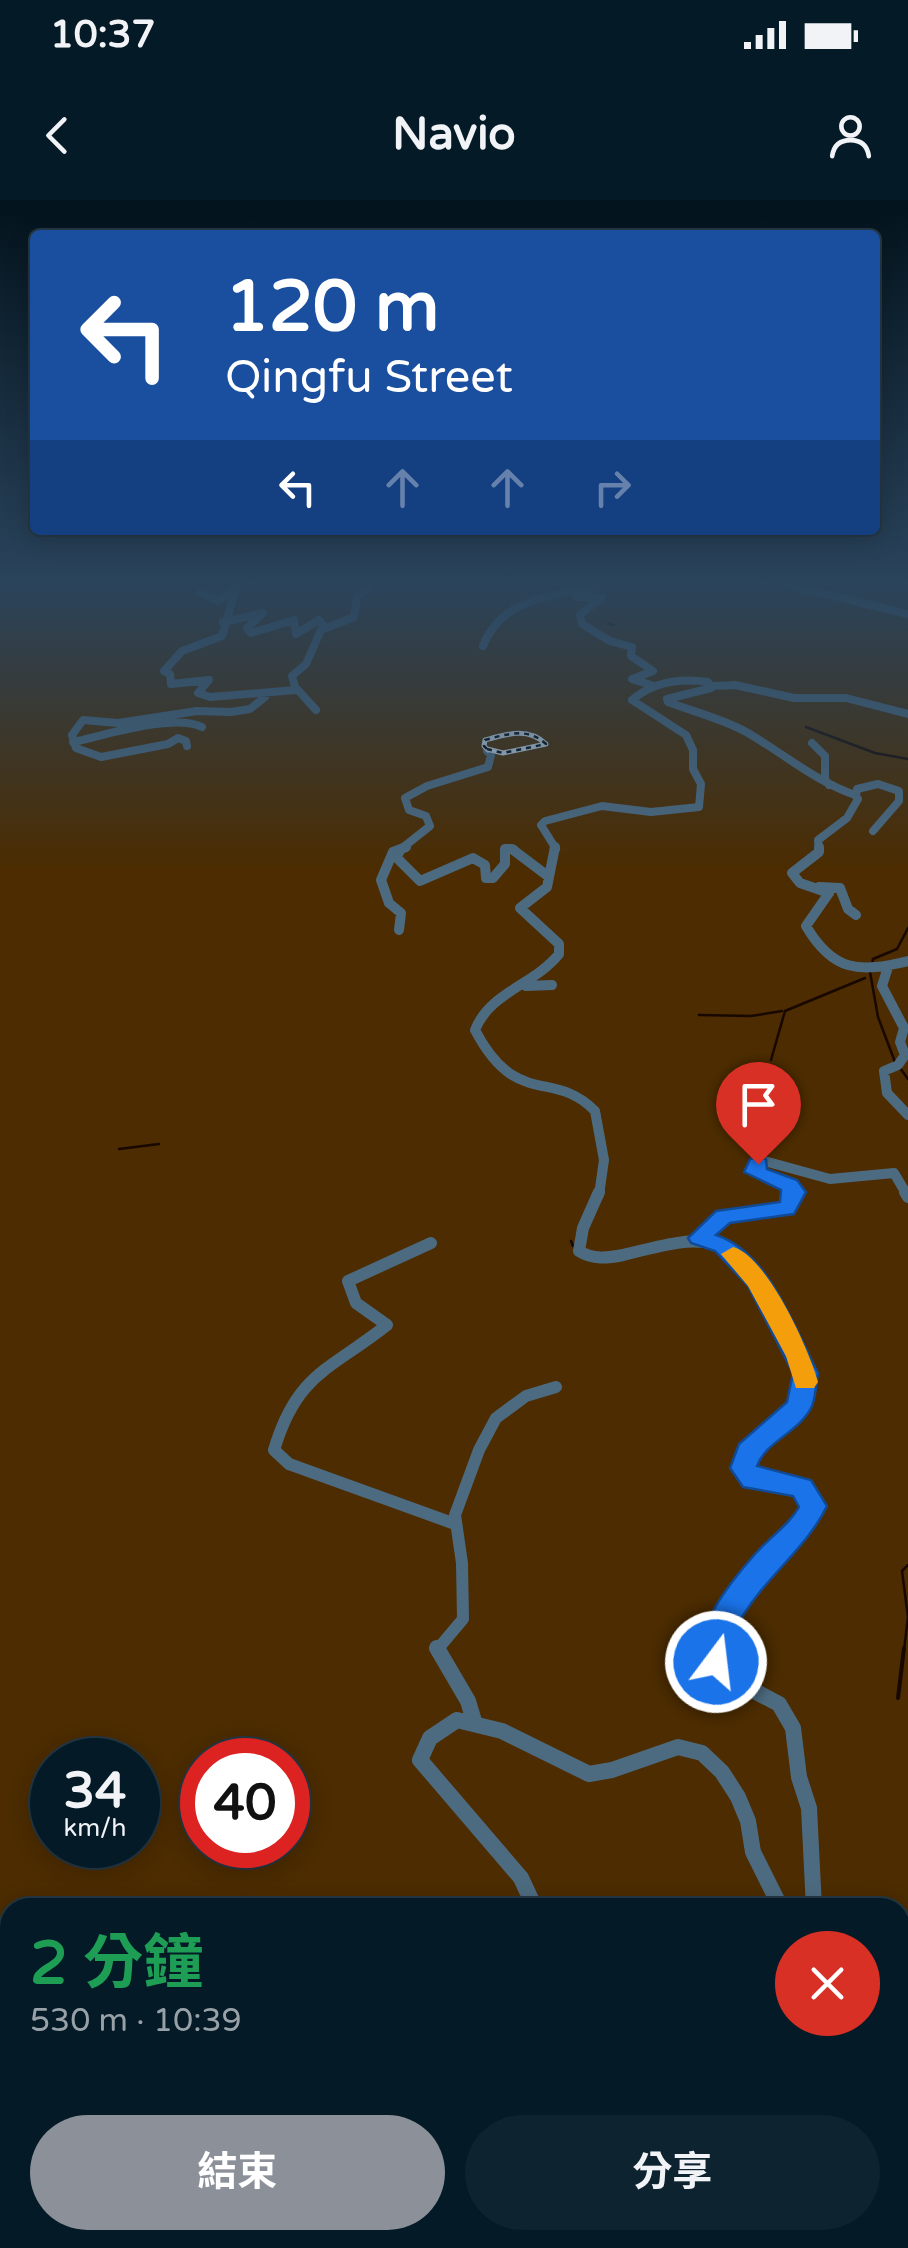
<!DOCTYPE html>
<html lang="zh-TW">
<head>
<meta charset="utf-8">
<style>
  body { margin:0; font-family:"Varela Round","Noto Sans TC",sans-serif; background:#0d232f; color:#f1f3f6; height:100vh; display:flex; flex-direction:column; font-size:38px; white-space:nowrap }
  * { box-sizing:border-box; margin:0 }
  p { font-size:32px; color:#97a1a7 }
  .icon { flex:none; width:55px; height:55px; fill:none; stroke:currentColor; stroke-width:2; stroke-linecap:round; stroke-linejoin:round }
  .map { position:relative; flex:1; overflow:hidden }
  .sheet { position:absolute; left:0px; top:1698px; width:910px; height:352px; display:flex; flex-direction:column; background:#041a27; border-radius:30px 30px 0 0; box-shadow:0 5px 25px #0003,0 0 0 2px #253844 }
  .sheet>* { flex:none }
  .top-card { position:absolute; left:30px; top:30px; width:850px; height:305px; border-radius:10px; box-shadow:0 5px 25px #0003,0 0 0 2px #253844; background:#1a4fa0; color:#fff; overflow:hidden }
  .speed { position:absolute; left:30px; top:1538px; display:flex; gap:20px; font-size:50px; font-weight:700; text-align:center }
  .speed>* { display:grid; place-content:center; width:130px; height:130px; border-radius:50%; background:#041a27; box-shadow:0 5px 25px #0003,0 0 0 2px #253844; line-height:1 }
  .speed small { font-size:25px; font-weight:400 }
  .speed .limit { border:15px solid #d22; background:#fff; color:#111 }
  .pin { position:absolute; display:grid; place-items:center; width:85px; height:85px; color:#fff; margin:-102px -42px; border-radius:50% 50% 50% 0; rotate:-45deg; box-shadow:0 0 10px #0007 }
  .pin .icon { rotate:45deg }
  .me { position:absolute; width:110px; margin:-55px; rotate:15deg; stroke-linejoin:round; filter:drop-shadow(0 0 8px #0008) }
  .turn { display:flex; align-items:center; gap:35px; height:210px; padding:0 30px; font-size:45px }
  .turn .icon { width:130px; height:130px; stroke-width:2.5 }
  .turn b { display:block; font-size:70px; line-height:85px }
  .lanes { display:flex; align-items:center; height:95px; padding:0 30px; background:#0003; justify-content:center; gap:50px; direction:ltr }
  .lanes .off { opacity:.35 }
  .round { display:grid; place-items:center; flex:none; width:105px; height:105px; border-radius:52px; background:#0d232f }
  .head { display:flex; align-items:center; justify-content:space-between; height:170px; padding:0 30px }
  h1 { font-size:60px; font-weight:700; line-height:75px; color:#1e9e55 }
  .cta { display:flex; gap:20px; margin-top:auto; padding:20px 30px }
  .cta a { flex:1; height:115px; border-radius:60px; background:#8c9099; color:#fff; font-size:40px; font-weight:700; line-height:115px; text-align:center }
  .cta a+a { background:#0d232f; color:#f1f3f6 }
  .status { display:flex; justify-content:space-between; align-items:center; height:70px; padding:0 50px; background:#041a27; direction:ltr }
  .status svg { height:28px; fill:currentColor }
  header { display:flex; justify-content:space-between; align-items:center; height:130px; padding:0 30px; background:#041a27; font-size:45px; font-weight:700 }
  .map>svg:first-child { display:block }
  .green { fill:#4c2c00; fill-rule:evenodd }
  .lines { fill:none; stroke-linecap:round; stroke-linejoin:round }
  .stream-far1 { stroke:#180800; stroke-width:2.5 }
  .stream { stroke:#180800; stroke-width:4 }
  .minor-far3 { stroke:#4d6b80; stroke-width:8 }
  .minor-far2 { stroke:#4d6b80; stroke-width:10 }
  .minor-far1 { stroke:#4d6b80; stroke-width:12 }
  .minor { stroke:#4d6b80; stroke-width:16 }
  .rail-casing { stroke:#c0d2df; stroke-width:5 }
  .rail { stroke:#020b12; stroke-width:2.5; stroke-dasharray:5; stroke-linecap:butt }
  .route { fill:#1a73e8; stroke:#114b97; stroke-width:2.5 }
  .slow { fill:#f59e0b }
</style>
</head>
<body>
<div class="status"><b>10:37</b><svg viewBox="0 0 49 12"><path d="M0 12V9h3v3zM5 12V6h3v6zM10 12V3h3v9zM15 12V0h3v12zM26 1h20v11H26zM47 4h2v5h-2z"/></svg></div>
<header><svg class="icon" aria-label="back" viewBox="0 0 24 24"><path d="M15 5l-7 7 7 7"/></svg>Navio<svg class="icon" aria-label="person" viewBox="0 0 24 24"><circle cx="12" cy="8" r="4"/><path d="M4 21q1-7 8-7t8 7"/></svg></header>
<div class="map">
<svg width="908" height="2048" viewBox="0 0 908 2048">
  <rect width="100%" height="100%" fill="#052234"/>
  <path class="green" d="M0,385H908V2048H0ZM52,1560H138V1645H52ZM202,1560H288V1645H202ZM10,1708H900V2040H10Z"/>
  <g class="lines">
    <path class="stream-far1" d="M608,424L614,425
      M806,527L875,553L908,559
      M872,765L873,759L897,749L908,728
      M870,772L878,817L895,862
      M699,815L751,816L782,811
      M771,860L785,811L865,778
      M900,868L908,879
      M119,949L159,944
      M571,1041L573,1046
      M904,1450L908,1417L902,1371L908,1365"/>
    <path class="stream" d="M898,1498L904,1448"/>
    <path class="minor-far3" d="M237,385L222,436L182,451L164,471L170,474L171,484L209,480L198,493L210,497L296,490L292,476L306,464L321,430L354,417L357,397L372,385
      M597,385L576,397H602L580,415L582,424L610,441L632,447L631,456L653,471L632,479L654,486
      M790,385L908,414
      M199,392L218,401L235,389
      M223,422L263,413L247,428L251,433L294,420L296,434L319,420L324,426
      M483,446C500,402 542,398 583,388
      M712,486L735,485L794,498H846L908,514
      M297,489L316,510
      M73,542C106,535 173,513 202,527
      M812,543L825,556V579L829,585
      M187,546L186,541L178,538L168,544L101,557L76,548L72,535L83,520L118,523L197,511L231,512L250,509L265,497
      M856,596L857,589L878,584L899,591V601L873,631
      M401,649L430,626L426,616L409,610L405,598L427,586L488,567L491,555L487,551
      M505,649H514
      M556,649L541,625L545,621L602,606L651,612L699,607L701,584L693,569V550L686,535L632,500C653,482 681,478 708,482L711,488L667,499L668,502C694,512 724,519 748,533C784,554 815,581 855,595L858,599L847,618L818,640L819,649"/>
    <path class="minor-far2" d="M555,647L547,687L520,708L559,744V754C534,785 490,792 475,830C517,910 553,868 595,911L604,960L599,995
      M819,647V652L792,673L800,683L829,693L806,726C833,772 859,773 908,761
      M400,651L396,657L420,681L473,658L485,665L486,678H493L505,664V649H512L549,677
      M819,687L840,688L848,709L856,715
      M399,730L401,713L389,703L381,680L393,652L406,647
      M888,767L882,786L904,828L900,842L905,855L898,865L884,871L887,893L908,915
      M526,786L552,785
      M794,995L789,985L755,972L758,964L768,962L830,979L894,973L907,995"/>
    <path class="minor-far1" d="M599,992L583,1028L579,1051C593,1060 608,1058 623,1055C711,1033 725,1029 774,1111C787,1132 807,1164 803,1190C798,1225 752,1234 743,1268L752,1279L802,1287L813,1306C803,1329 782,1342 766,1360C745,1384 720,1419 715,1450
      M905,992L908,997
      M700,1038L724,1016L787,1009L795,992
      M431,1043L348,1081L356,1103L387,1125C330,1170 297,1173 274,1250L289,1264L455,1324
      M437,1450L463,1419L462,1363L455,1315L479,1250L496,1218L526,1196L556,1187"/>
    <path class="minor" d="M437,1448L468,1501L474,1521
      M714,1448L720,1467L739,1483L779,1504L793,1528L799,1577L809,1608L814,1708
      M535,1708L521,1678L420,1560L430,1538L457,1520L502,1531L589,1574L612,1570L678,1547L702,1553L722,1572L738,1597L748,1621L753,1652L781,1708
      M0,1952L10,1973
      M900,2034L908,2044
      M63,2040L68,2048
      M279,2048L283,2040"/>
    <defs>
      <path id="rail" d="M487,549L503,553L546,544C528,527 507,534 485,540L484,546L488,550"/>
    </defs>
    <use href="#rail" class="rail-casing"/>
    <use href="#rail" class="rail"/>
  </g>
  <linearGradient id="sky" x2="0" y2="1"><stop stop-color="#03131d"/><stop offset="0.57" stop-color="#2a445c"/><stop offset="1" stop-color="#2a445c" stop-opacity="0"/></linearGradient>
  <rect width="908" height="672" fill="url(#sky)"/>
  <path class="route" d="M758,957L766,959L767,969L797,980L806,992L794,1014L730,1023L716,1035C769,1052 794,1128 818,1173C816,1184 816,1196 812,1206C800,1232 766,1241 757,1266L811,1280L827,1306C806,1350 760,1381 737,1426C729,1441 733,1457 726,1471L716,1474L706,1471C687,1433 732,1380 756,1353C770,1337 789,1325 799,1307L793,1296L743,1287L730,1268L739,1244L787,1202L793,1173L748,1086L715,1051L691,1043L688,1038L716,1011L780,1002L781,990L744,972L750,959Z"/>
  <path class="slow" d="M733,1047C767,1056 809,1149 818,1182L814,1188H796L786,1156L748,1086L721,1054Z"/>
</svg>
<div class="speed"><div>34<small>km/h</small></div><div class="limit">40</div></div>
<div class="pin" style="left:758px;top:964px;background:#d93025"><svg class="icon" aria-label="arrive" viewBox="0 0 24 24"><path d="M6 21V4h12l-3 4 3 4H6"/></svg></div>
<svg class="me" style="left:716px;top:1462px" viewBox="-20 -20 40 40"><circle r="17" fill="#1a73e8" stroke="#fff" stroke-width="3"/><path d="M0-11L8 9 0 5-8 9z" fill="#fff"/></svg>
<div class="top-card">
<div class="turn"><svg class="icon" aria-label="left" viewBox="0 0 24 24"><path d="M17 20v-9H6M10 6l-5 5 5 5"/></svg><div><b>120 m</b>Qingfu Street</div></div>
<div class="lanes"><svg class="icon" aria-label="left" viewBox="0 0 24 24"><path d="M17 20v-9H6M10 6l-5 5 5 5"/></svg><svg class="icon off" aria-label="ahead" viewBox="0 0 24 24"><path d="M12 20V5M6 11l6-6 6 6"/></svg><svg class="icon off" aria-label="ahead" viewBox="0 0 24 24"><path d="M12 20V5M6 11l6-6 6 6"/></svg><svg class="icon off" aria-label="right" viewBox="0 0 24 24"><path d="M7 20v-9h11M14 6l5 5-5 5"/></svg></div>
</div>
<section class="sheet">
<div class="head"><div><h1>2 分鐘</h1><p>530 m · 10:39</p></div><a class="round" style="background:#d93025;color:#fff"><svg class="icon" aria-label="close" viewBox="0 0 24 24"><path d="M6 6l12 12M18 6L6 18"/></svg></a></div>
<div class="cta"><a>結束</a><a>分享</a></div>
</section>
</div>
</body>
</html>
